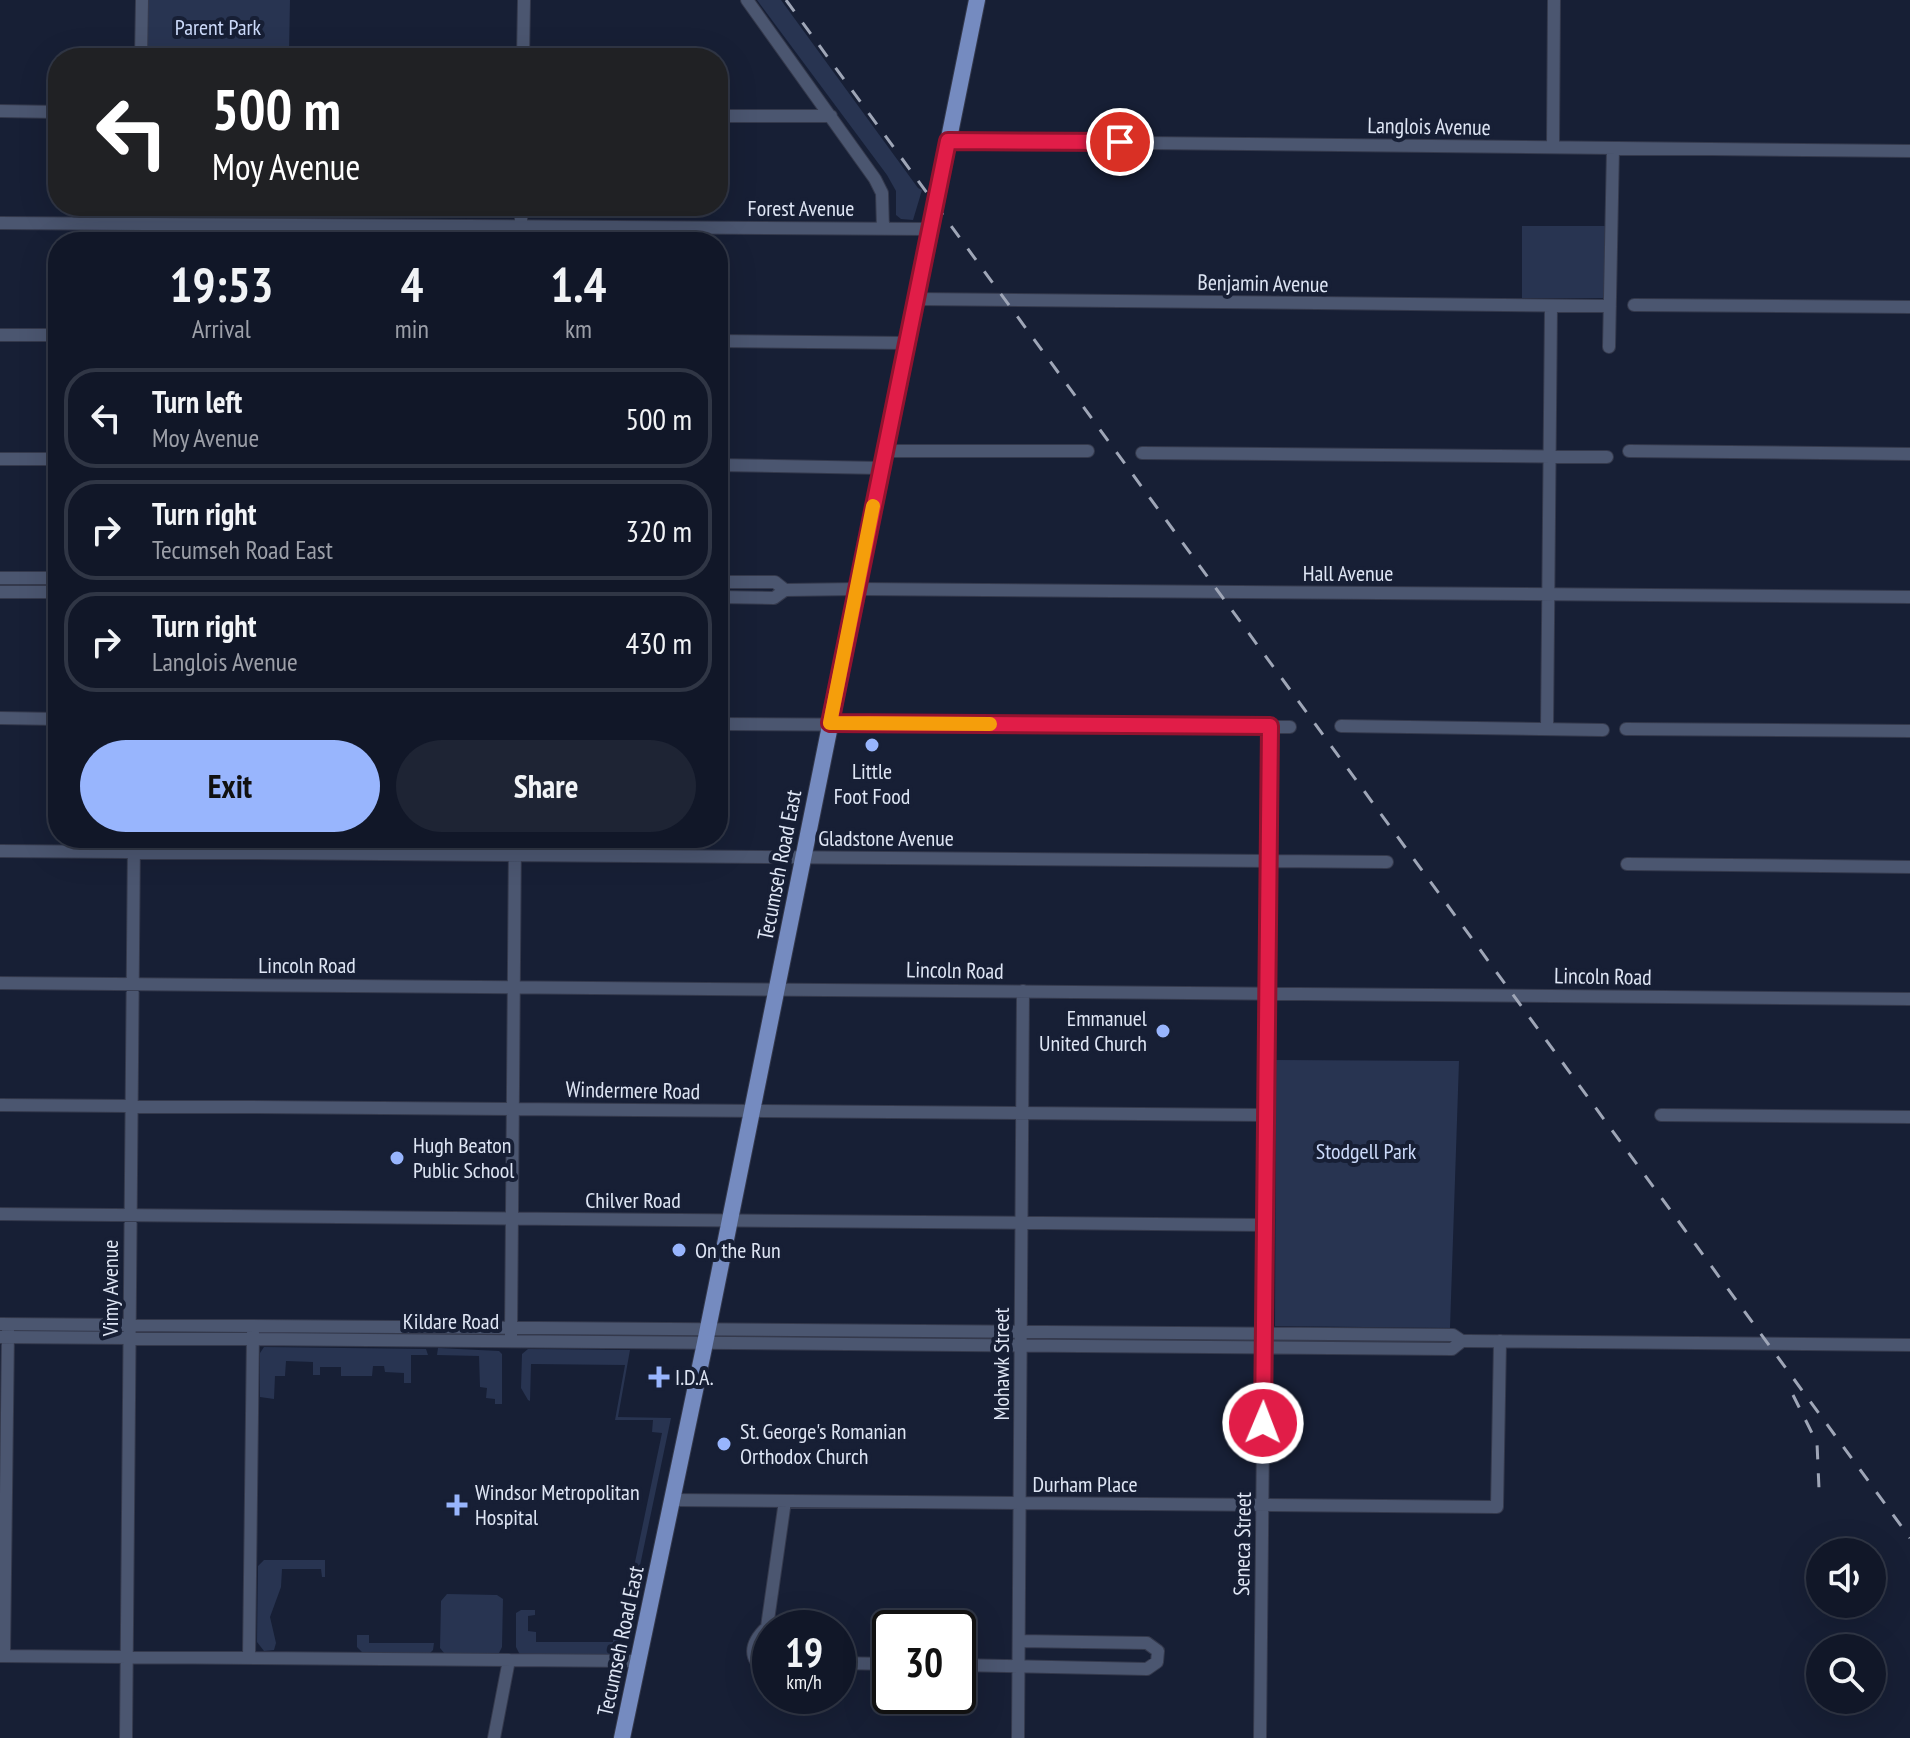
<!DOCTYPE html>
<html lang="en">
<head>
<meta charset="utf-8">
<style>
  body { margin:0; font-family:"PT Sans Narrow",sans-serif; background:#1e2434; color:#f1f3f6; height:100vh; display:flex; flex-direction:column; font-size:30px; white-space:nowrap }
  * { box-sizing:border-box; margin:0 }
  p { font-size:26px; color:#9c9fa8 }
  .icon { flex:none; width:44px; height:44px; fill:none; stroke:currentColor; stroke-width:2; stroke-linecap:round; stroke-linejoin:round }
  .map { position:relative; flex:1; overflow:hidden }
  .side { position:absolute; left:48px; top:232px; width:680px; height:616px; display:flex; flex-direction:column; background:#111728; border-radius:32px; box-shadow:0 8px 32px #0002,0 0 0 2px #303645 }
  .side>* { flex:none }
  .hud { position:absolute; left:48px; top:48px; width:680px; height:168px; border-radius:32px; box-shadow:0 8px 32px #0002,0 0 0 2px #303645; background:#202124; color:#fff; overflow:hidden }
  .tools { position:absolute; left:1806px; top:1538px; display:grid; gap:16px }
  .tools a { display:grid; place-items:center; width:80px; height:80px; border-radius:50%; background:#111728; box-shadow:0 8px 32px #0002,0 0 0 2px #303645; font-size:40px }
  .speed { position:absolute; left:752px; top:1610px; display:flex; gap:16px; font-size:40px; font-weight:700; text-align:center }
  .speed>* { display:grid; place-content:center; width:104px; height:104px; border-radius:50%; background:#111728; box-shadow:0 8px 32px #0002,0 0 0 2px #303645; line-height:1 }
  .speed small { font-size:20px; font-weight:400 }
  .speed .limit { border:4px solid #111; border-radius:12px; background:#fff; color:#111 }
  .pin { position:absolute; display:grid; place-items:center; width:68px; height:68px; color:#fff; margin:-34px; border:4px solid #fff; border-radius:50%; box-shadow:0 2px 8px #0007 }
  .me { position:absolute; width:88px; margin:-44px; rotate:1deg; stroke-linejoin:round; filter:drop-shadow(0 0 6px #0008) }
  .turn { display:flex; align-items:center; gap:28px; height:168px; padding:0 32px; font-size:36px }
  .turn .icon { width:104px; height:104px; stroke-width:2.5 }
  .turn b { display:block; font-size:56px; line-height:68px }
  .eta { display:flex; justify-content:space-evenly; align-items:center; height:136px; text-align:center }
  .eta b { font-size:48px; font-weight:800; line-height:56px }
  .cta { display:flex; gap:16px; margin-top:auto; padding:16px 32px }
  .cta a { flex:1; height:92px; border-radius:48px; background:#98b5fd; color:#111; font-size:32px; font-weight:800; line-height:92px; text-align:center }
  .cta a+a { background:#1e2434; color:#f1f3f6 }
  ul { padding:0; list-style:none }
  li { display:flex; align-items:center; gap:24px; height:100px; margin:0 16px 12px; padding:0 16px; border:4px solid #303645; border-radius:32px }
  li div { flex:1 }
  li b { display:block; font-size:30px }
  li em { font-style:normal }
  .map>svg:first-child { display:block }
  .green { fill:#283451 }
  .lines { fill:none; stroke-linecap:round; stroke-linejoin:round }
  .minor-casing { stroke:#34394c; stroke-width:14 }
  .major-casing { stroke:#34394c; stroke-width:18 }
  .minor { stroke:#4b5670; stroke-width:12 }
  .major { stroke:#758bc0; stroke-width:16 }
  .rail { stroke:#9fa6b7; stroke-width:3; stroke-dasharray:14 14; stroke-linecap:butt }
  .route-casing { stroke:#92132f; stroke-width:20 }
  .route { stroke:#e11d48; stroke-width:14 }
  .slow { stroke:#f59e0b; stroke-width:14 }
  .poi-dot { fill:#98b5fd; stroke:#171f35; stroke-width:3 }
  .labels { text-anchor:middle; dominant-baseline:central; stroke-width:8; stroke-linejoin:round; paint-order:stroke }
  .park-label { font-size:22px; fill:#ccdafa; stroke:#171f35 }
  .street-label { font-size:22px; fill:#dee5f4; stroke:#171f35 }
  .poi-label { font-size:22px; fill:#dee5f4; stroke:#171f35; text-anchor:start }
</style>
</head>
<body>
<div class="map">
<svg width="1910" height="1738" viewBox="0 0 1910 1738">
  <rect width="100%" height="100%" fill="#171f35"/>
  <path class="green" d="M146,0H290L289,53H286V58H174V54L146,52Z
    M757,0H781L918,188L922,190L913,220L901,219L896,215V191L887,175Z
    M1522,226H1605L1604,298H1522Z
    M1276,1060L1459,1061L1450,1328L1275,1326Z
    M264,1347L426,1349L428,1355H411V1383H404V1373L385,1372L384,1366H373L372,1376H341V1367H320V1375H313V1362L286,1361L285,1376H275L274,1399L260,1397V1353Z
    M438,1348L499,1351L502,1354V1404H495V1399L486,1398L487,1388L480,1387L479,1356L437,1355Z
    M528,1349L630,1350L618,1417L671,1418L621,1656L520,1655L516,1647V1613L521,1610H535V1615L528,1616V1631L536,1632V1642H613V1628L621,1629L662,1433L652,1432L653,1420H615L625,1365L531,1364L530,1401L528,1400L521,1388L522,1354Z
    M264,1560H325V1577H322L321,1569H282L281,1587L270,1617L276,1643L274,1650L264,1651L257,1642L258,1566Z
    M447,1594L497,1595L503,1599L502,1647L498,1655L445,1654L440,1648L441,1601Z
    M357,1635H369V1643H434L433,1650L429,1654H364L357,1647Z"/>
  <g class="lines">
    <defs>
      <path id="minor" d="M747,0L875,179L882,193L883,229
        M141,58L142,0
        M523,58L524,0
        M0,111L58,112
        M718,116H831
        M948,141L1910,151
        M1553,147L1554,0
        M0,223L930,229
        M139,242V206
        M521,242V206
        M916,299L1610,306
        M1634,305L1910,307
        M0,335H58
        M718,341L907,343
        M1609,347L1613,148
        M885,451H1088
        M1629,451L1910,454
        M1142,453L1607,457
        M0,459H58
        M718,465L881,468
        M0,578H58
        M718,582H775L785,590
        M0,592H58
        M718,597L774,598L785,590L857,589L1910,597
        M0,718L58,719
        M718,724L1290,727
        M1341,726L1603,730
        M1547,729L1551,306
        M1626,729L1910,731
        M0,851L1387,862
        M1627,864L1910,867
        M0,983L1910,999
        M0,1105L1266,1115
        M1661,1115L1910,1117
        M0,1214L1265,1225
        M0,1324L1453,1335L1462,1341H1468L1910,1345
        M511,1335L515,838
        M0,1337L1452,1349L1462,1341
        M672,1500L1497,1507L1500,1341
        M767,1627C750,1643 746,1660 770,1672
        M770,1630L767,1627L785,1501
        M0,1656L638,1661
        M4,1656L8,1331
        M249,1658L253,1333
        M838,1663L890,1664
        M958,1665L1147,1669L1157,1662L1158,1651L1147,1643L1019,1641
        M126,1738L134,838
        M494,1738L509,1660
        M1018,1738L1023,991
        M1260,1738L1270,726"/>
      <path id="major" d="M622,1738L705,1343L977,0"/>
    </defs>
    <use href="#minor" class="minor-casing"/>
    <use href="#major" class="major-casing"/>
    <use href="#minor" class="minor"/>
    <use href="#major" class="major"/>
    <path class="rail" d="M786,0L1910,1538
      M1793,1395L1817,1443L1819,1489"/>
  </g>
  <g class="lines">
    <defs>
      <path id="route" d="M1120,142L948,141L830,723L1270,726L1263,1423"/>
    </defs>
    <use href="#route" class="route-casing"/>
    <use href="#route" class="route"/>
    <path class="slow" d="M873,506L830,723L990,724"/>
  </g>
  <g class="poi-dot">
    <circle cx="872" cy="745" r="8"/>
    <circle cx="1163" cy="1031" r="8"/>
    <circle cx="397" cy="1158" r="8"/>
    <circle cx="679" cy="1250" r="8"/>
    <path d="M655 1365h8v8h8v8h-8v8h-8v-8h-8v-8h8z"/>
    <circle cx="724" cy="1444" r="8"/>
    <path d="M453 1493h8v8h8v8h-8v8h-8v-8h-8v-8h8z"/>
  </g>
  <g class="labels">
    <g class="park-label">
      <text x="218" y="27">Parent Park</text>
      <text x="1366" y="1151">Stodgell Park</text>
    </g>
    <g class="street-label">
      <text transform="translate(1429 126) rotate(1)">Langlois Avenue</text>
      <text x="801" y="208">Forest Avenue</text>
      <text transform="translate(1263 283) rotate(1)">Benjamin Avenue</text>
      <text x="1348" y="573">Hall Avenue</text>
      <text x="886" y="838">Gladstone Avenue</text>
      <text transform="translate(779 865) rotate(-79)">Tecumseh Road East</text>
      <text x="307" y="965">Lincoln Road</text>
      <text transform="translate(955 970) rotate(1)">Lincoln Road</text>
      <text transform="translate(1603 976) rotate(1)">Lincoln Road</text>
      <text transform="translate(633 1090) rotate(1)">Windermere Road</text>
      <text x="633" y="1200">Chilver Road</text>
      <text transform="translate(110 1288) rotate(-90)">Vimy Avenue</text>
      <text x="451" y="1321">Kildare Road</text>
      <text transform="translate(1001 1364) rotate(-90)">Mohawk Street</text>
      <text x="1085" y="1484">Durham Place</text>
      <text transform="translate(1242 1544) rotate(-89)">Seneca Street</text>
      <text transform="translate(620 1641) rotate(-78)">Tecumseh Road East</text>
    </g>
    <g class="poi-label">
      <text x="872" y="771" text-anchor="middle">Little<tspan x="872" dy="25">Foot Food</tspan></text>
      <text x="1147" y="1018" text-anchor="end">Emmanuel<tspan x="1147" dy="25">United Church</tspan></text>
      <text x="413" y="1145">Hugh Beaton<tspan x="413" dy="25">Public School</tspan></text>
      <text x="695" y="1250">On the Run</text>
      <text x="675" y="1377">I.D.A.</text>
      <text x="740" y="1431">St. George's Romanian<tspan x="740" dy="25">Orthodox Church</tspan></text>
      <text x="475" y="1492">Windsor Metropolitan<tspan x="475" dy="25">Hospital</tspan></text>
    </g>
  </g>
</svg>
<div class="tools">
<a><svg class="icon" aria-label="sound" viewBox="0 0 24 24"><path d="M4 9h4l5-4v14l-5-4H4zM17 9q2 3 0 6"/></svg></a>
<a><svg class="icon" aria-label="search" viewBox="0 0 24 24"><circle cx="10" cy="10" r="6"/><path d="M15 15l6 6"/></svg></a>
</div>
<div class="speed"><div>19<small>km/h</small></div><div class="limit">30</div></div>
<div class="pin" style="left:1120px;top:142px;background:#d93025"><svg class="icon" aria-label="arrive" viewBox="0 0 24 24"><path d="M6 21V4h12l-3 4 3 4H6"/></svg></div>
<svg class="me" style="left:1263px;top:1423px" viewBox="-20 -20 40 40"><circle r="17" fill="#e11d48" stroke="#fff" stroke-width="3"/><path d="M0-11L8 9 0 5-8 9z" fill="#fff"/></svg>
<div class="hud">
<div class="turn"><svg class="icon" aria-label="left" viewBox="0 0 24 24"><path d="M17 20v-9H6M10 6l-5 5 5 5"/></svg><div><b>500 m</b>Moy Avenue</div></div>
</div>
<section class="side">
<div class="eta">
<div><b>19:53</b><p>Arrival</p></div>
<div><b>4</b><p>min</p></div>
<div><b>1.4</b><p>km</p></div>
</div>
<ul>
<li><svg class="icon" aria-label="left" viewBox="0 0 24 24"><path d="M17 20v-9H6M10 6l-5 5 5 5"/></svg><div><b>Turn left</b><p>Moy Avenue</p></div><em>500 m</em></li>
<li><svg class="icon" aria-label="right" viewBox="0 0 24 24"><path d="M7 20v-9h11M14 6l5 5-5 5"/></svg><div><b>Turn right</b><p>Tecumseh Road East</p></div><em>320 m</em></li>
<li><svg class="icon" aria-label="right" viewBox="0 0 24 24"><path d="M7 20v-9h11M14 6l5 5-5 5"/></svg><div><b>Turn right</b><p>Langlois Avenue</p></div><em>430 m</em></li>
</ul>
<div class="cta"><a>Exit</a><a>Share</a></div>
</section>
</div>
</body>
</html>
